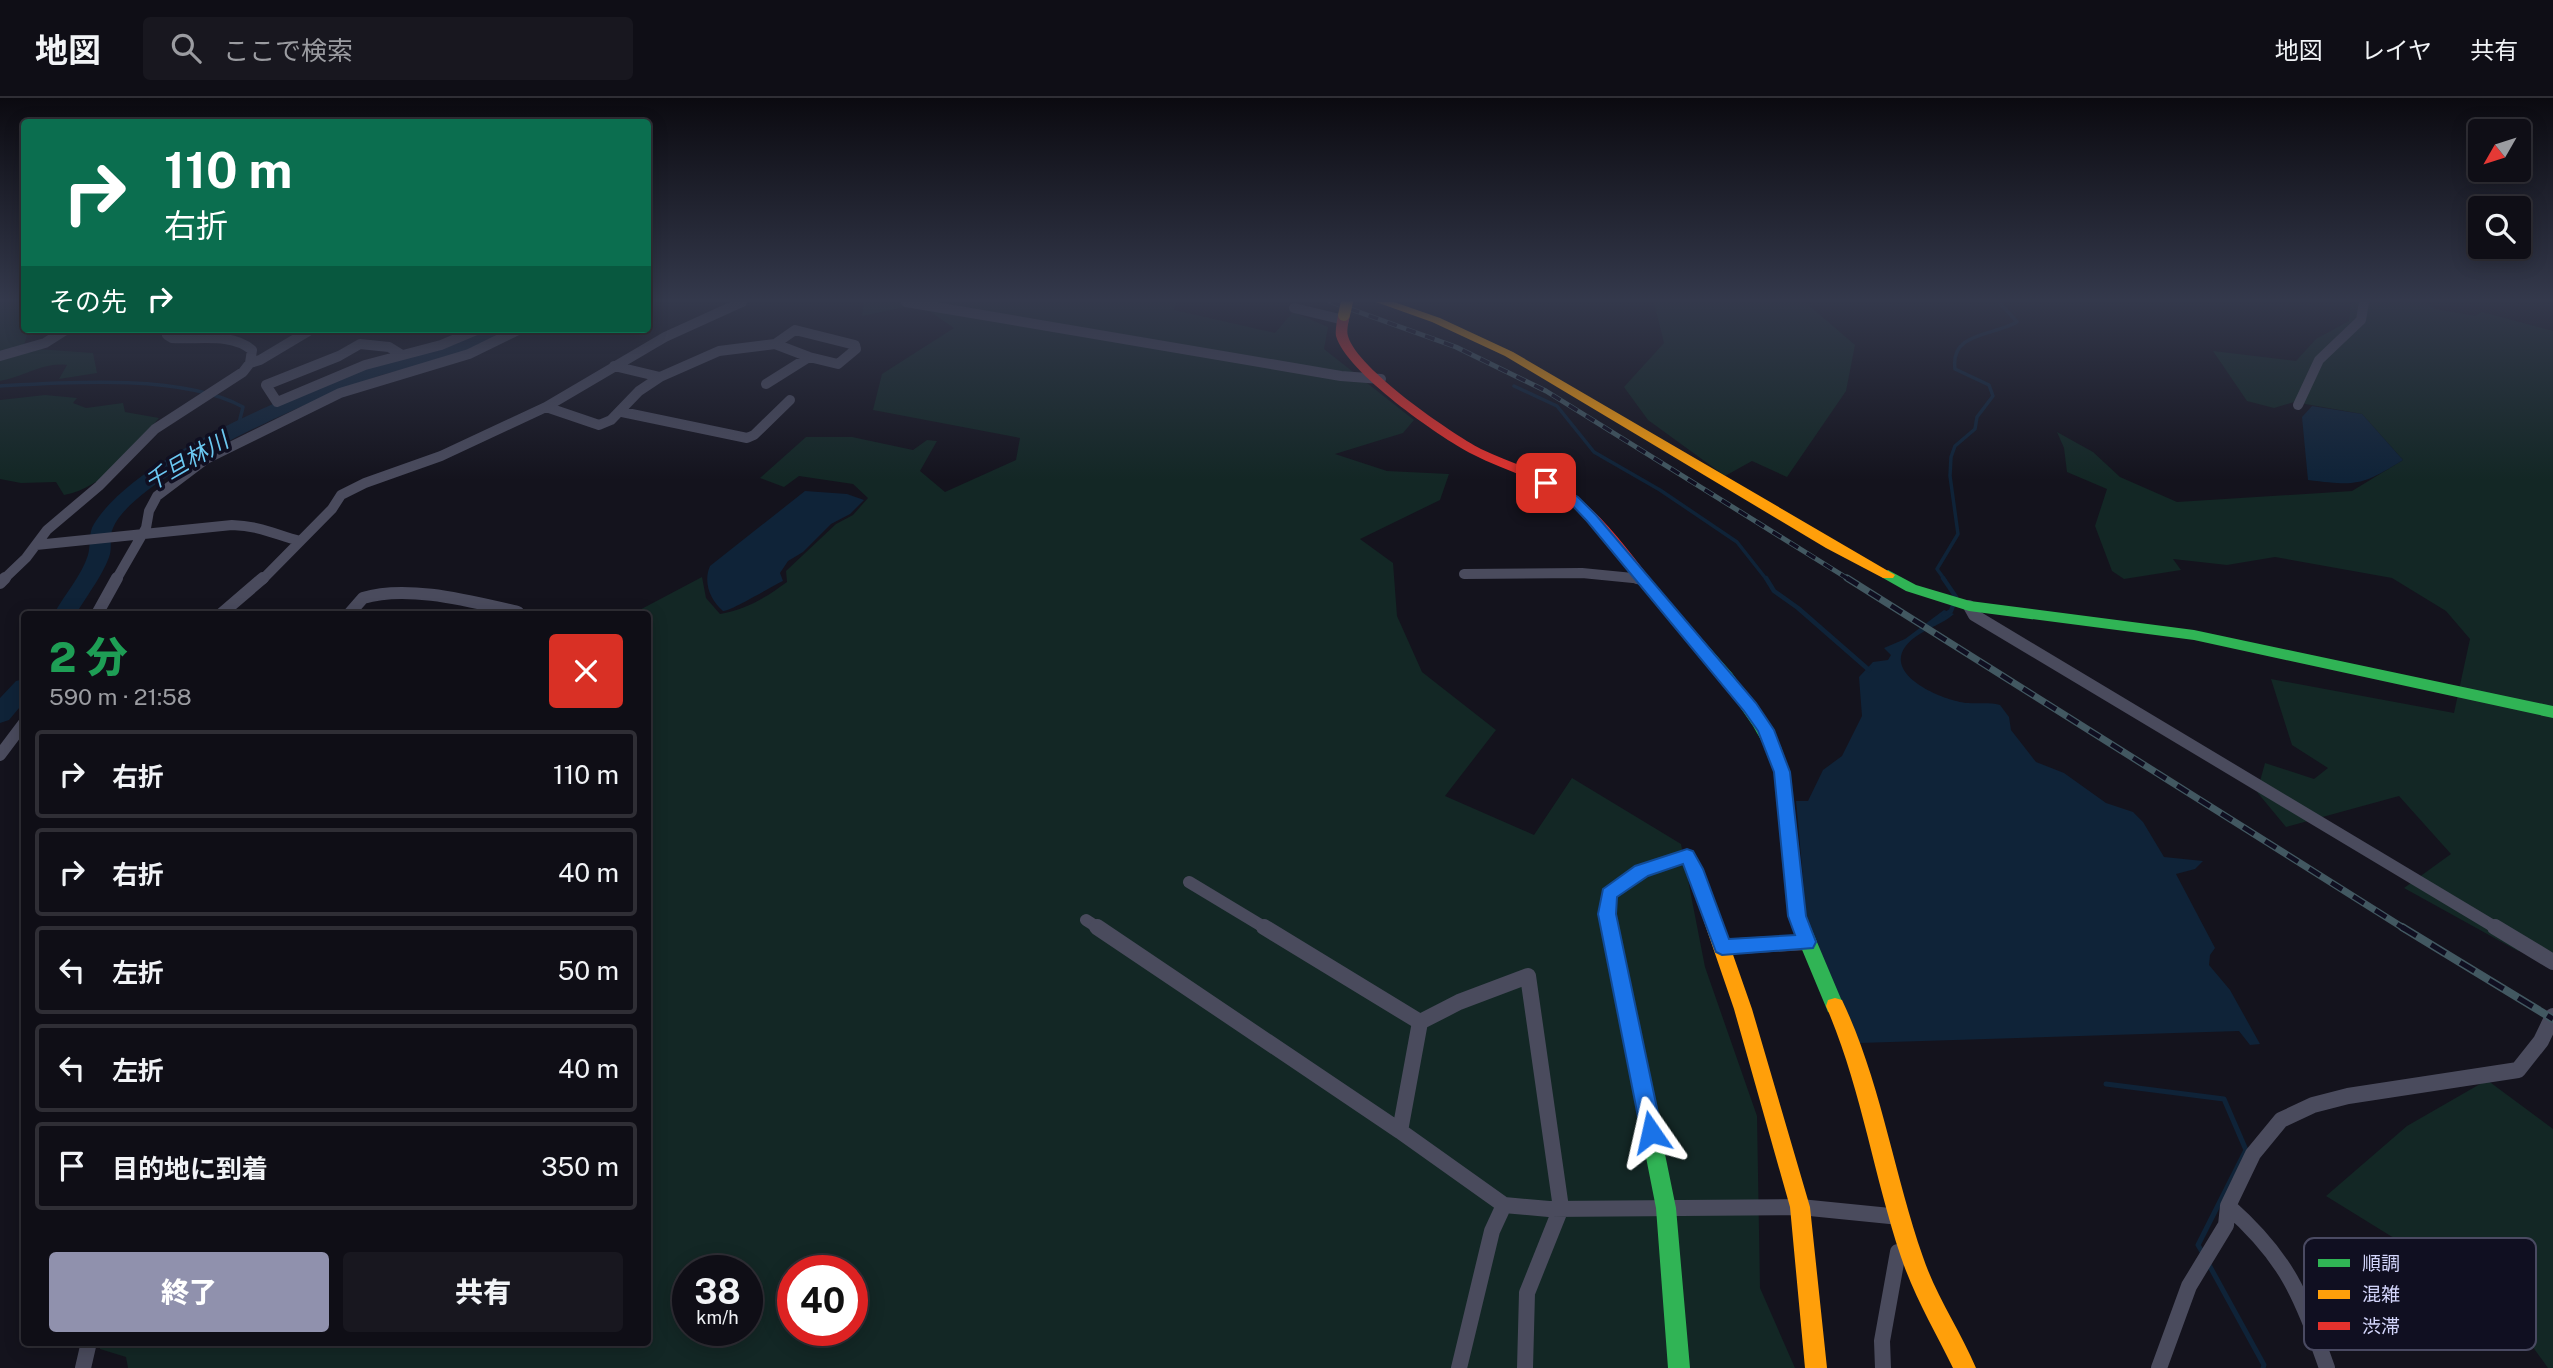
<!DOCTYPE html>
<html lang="ja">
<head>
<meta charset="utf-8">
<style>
  body { margin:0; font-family:"Public Sans","Noto Sans JP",sans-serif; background:#18171f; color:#f1f3f6; height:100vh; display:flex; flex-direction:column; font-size:26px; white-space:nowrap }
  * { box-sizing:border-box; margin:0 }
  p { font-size:23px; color:#9b9ca1 }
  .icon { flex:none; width:38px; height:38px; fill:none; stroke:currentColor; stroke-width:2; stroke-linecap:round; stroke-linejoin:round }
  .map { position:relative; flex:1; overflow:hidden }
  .sheet { position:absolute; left:21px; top:513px; width:630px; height:735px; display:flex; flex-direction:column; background:#0f0e16; border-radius:7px; box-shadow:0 4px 18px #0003,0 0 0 2px #2f2e35 }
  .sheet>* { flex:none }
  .banner { position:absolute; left:21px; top:21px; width:630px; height:214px; border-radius:7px; box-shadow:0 4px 18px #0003,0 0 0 2px #2f2e35; background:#0b6e4f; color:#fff; overflow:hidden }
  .needle { width:46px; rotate:231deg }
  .controls { position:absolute; left:2468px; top:21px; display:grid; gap:14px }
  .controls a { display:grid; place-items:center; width:63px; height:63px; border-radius:7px; background:#0f0e16; box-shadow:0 4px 18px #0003,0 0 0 2px #2f2e35; font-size:35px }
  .speed { position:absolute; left:672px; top:1157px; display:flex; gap:14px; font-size:35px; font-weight:700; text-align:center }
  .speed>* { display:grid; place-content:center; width:91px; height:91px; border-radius:50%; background:#0f0e16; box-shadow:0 4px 18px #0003,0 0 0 2px #2f2e35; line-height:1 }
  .speed small { font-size:18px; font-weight:400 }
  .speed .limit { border:10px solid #d22; background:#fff; color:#111 }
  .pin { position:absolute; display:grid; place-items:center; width:60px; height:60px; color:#fff; margin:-30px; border-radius:14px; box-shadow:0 4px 10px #0006 }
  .me { position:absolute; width:77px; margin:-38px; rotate:349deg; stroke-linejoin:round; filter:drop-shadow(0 0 5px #0008) }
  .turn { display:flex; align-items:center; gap:24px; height:147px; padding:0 28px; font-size:32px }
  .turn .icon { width:91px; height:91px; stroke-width:2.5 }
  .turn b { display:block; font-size:49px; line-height:60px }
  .then { display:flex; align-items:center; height:66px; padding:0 28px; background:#0003; gap:14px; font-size:26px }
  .round { display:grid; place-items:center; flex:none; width:74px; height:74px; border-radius:7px; background:#18171f }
  .summary { display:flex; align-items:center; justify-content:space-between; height:119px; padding:0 28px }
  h1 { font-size:42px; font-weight:800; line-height:52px; color:#1e9e55 }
  .primary-button { display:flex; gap:14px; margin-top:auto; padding:14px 28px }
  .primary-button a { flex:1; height:80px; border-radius:7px; background:#9091ad; color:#fff; font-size:28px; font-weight:800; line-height:80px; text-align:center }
  .primary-button a+a { background:#18171f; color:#f1f3f6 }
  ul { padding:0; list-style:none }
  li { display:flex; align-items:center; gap:21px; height:88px; margin:0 14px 10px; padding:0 14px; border:4px solid #2f2e35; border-radius:7px }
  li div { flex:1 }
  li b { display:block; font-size:26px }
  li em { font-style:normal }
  header { display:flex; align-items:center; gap:42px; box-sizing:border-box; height:98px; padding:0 35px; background:#0f0e16; border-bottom:2px solid #2f2e35 }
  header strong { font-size:33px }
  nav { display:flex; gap:38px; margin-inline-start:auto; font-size:24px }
  .search { width:490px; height:63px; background:#18171f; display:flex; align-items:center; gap:18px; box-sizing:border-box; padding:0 24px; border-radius:7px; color:#9b9ca1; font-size:26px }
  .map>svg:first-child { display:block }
  .green { fill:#132725; fill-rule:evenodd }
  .water { fill:#0f2338 }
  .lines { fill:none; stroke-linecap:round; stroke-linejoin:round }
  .stream-far2 { stroke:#0f2338; stroke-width:3.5 }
  .stream-far1 { stroke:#0f2338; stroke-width:4.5 }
  .stream { stroke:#0f2338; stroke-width:5 }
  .river { fill:#0f2338; fill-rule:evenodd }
  .street-far2 { stroke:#4a4b5d; stroke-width:10 }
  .street-far1 { stroke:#4a4b5d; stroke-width:12 }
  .street { stroke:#4a4b5d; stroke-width:16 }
  .fast { fill:#30b455; fill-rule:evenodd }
  .slow { fill:#ff9f0a; fill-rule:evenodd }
  .jam { fill:#e5322d; fill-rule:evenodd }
  .rail-far2-casing { stroke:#425861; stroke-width:5 }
  .rail-far1-casing { stroke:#425861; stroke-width:7 }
  .rail-casing { stroke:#425861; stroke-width:8 }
  .rail-far2 { stroke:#100f21; stroke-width:3.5; stroke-dasharray:10; stroke-linecap:butt }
  .rail-far1 { stroke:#100f21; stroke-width:4.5; stroke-dasharray:13; stroke-linecap:butt }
  .rail { stroke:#100f21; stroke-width:5; stroke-dasharray:17; stroke-linecap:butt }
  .slow-bridge { stroke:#ff9f0a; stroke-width:12 }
  .route { fill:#1a73e8; stroke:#114b97; stroke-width:2 }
  .labels { text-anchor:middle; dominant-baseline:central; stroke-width:7; stroke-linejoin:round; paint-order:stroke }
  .water-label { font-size:23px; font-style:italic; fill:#6bc8f1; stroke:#100f21 }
  .key { fill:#100f21; stroke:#4a4a62; stroke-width:2 }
  .key-label { font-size:19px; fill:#d3d5fb }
</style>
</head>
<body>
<header>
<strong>地図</strong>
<div class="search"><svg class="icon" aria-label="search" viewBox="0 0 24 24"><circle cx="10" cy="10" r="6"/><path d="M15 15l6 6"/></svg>ここで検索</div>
<nav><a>地図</a><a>レイヤ</a><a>共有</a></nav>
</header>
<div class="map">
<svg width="2553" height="1270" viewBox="0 0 2553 1270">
  <rect width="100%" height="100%" fill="#14131d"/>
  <path class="green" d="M0,204H24V231H29L23,250L93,255L97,275L59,281L67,267C43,264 24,279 0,283Z
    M864,204H1176L1174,212L1275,235L1293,214L1328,229L1324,251L1414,322L1403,335L1335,356L1387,373L1449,376L1440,402L1360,441L1393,465L1397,518L1422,574L1496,632L1445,698L1534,737L1572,680L1681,746L1705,869L1757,1018L1760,1190L1795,1270H128L126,1259L100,1251L99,1244H648V516H632L702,479L706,500L720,516C747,511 765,500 787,484L786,473L836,426L853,417L868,400L853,386L799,378L784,389L760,380L806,339H852L913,352L927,342L937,343L920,373L945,394L1016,362L1020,340L873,312L882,276L954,230L919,206L862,218ZM688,1172H747V1232H688ZM793,1172H852V1232H793Z
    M1654,204H1805L1855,247L1846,293L1787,379L1752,363L1725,378L1648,322L1624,289L1664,245Z
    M2351,204H2426L2435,211L2475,218L2482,214L2553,233V856L2518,853L2404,790L2451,756L2399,698L2286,729L2257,694L2265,665L2314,681L2328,670L2292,647L2271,581L2454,615L2470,541L2446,513L2392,480L2275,459L2227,467L2173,461L2181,472L2124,481L2112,473L2095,428L2107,391L2067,374L2064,350L2057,334L2093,354L2120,379L2177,404L2352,393L2403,362L2362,316L2294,304L2274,310L2247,303L2213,253L2296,263L2316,241L2349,223Z
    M45,297L77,300L73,305L86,310L123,305L125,314L159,320C132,350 106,389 64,397L56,384L21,385L0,381V302Z
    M2487,982L2553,1031V1270H2548L2492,1192L2402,1145L2326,1098L2407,1028Z"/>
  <path class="water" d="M2312,308L2362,316L2403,362C2361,388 2357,388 2308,382L2302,319Z
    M805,393L847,396L864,402L850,416L831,426L803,454L788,463L780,475L783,483C772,488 731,513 723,513C710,502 703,484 710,468Z
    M1944,512L1954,516C1939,529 1918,532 1905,549C1884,579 1947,604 1968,605C1979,606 1989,604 2000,607L2009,619L2011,632L2036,664L2064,675L2106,705L2133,714L2143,724L2164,759L2203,763L2195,771L2176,776L2215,850L2210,857L2209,867L2230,892L2260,946L2250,947L2239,933L1859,945L1807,824L1796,703H1808L1823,672L1842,658L1862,618L1859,579L1873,564L1888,562L1891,557L1884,550L1905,541Z"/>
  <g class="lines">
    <path class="stream-far2" d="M0,288C68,284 183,276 243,309L237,333
      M1514,288L1557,308L1594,354L1660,392L1737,444L1767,482
      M1945,482L1937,471L1958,436L1950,378L1951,359L1955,348L1975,331L1977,319L1993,298L1989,287L1955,271C1950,234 1993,238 2017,224L1999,204"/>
    <path class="stream-far1" d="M1766,480L1774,493L1798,510L1869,572
      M1943,480L1956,499L1951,513L1944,517"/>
    <path class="stream" d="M2106,986L2224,1001L2246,1052L2198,1147L2204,1157
      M2208,1165L2264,1267L2263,1270"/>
    <path class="river" d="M482,231H505C488,253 410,269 382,277C327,294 133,378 113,430C109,438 112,448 110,456C105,474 86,499 76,516H54C64,497 82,477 88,457C91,447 88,435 94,426C134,360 293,294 367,270C408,257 442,251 482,231Z
      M24,581V604L9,622L0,625V600L16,583Z"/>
    <path class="street-far2" d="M906,204L1341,278L1381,281
      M1294,210L1344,222
      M795,232L855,247L856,251L838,266L809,259L775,246Z
      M402,257L389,249L360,246L339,258L266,287L277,304L365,267L441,247L479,231
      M0,258L45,245L67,231
      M250,265L260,262L312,231
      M614,268L660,279L719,253L775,246
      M766,286L809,259
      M2298,307L2319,262L2361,222L2364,204
      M546,309L599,327L611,322L639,293L660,279
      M622,314L747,340L754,337L790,302
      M36,447L232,427C260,428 274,436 300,443
      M1464,476L1582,475L1643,481
      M3,482L26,460L47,432L99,388L155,331L243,274L250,265L252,252C231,234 197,242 172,240L167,237L169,231
      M116,482L146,430L149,413L157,398L206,361L340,295L469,256L520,231
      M262,482L332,411L341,397L365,385L441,358L546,309L665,239L742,204"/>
    <path class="street-far1" d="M1637,480L1643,481
      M0,485L5,480
      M1969,508L1974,517L2498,831
      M97,516L117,480
      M221,516L263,480
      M349,516L363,500C408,486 473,504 518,514
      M0,657L24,625
      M1189,784L1267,831
      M1086,822L1100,831"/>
    <path class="street" d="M1097,829L1400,1033L1504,1107L1549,1111L1800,1109L1900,1119
      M1264,829L1420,924
      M2495,829L2553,864
      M1722,849L1807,844
      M1400,1033L1420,924L1459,904L1528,878L1561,1110L1527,1195L1525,1270
      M2228,1108C2288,1161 2301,1197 2327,1270
      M83,1270L89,1244
      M1459,1270L1492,1133L1504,1107
      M1883,1270L1882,1243L1898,1154L1910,1151
      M2159,1270L2189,1188L2226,1127L2228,1108L2253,1056L2281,1022L2313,1007L2348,998L2518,972L2541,943L2553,918"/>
    <path class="fast" d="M1888,472L1916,487L1970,503L2194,532L2553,608V620L2194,542L1969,513L1906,493L1883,480L1881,477Z
      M1653,489L1658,491L1732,575L1765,621L1781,649L1790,674L1806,818L1844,908L1842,914L1835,916L1828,914L1788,818L1774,674L1765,649L1753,628L1722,583L1648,497L1646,494L1648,491Z
      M1678,754L1684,756L1687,761L1684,766L1647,778L1617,799L1616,816L1676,1110L1690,1270H1668L1656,1110L1598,816L1603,791L1635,768Z"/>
    <path class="slow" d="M1376,204H1394L1440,220L1513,254L1895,477L1893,480H1883L1826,450L1505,258L1432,224Z
      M1687,751L1693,753L1703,771L1752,911L1810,1109L1827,1270H1805L1790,1109L1734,911L1686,771L1683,766H1672L1669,761L1672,756Z
      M1835,900L1842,902C1881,984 1893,1073 1923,1159C1936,1198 1960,1232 1976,1270H1953C1935,1233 1914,1198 1901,1159C1873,1075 1861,989 1826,908L1828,902Z"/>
    <path class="jam" d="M1344,214L1350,217C1349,223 1346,232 1348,238C1357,271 1451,335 1481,351C1510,365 1542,373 1568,392C1605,418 1631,456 1658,491L1660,494L1658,497H1648C1621,463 1595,424 1559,398C1533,379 1501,371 1472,356C1439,339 1346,274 1336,238C1335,232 1337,223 1338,217Z"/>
    <defs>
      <path id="rail-far2" d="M1331,204L1456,249L1546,293L1850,482"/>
      <path id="rail-far1" d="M1847,480L2405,831"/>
      <path id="rail" d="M2402,829L2553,921"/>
    </defs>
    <use href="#rail-far2" class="rail-far2-casing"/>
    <use href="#rail-far1" class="rail-far1-casing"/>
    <use href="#rail" class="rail-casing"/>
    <use href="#rail-far2" class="rail-far2"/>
    <use href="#rail-far1" class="rail-far1"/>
    <use href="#rail" class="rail"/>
    <path class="slow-bridge" d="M1344,217L1347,204"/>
  </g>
  <linearGradient id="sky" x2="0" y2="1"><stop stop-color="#0b0a10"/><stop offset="0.53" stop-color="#34394c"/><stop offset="1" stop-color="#34394c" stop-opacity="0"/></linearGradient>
  <rect width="2553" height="382" fill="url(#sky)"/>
  <path class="route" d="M1546,381L1578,399L1596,417L1756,605L1774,632L1790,674L1806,818L1816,844L1813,850L1722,857L1716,854L1683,766L1648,778L1617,799L1616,816L1662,1034L1659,1041L1651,1043L1644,1041L1641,1034L1598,816L1603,791L1635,768L1687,751L1693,753L1703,771L1729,841L1795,837L1788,818L1774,674L1758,633L1744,613L1587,423L1569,404L1542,388L1540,385Z"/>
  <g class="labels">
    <g class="water-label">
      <text transform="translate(186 363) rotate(-30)">千旦林川</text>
    </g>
  </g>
  <rect x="2304" y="1140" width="232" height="112" rx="10" class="key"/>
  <rect x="2318" y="1161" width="32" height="8" fill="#30b455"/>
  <rect x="2318" y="1192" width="32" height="9" fill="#ff9f0a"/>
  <rect x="2318" y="1224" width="32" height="8" fill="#e5322d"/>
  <g class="key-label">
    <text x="2362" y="1172">順調</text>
    <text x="2362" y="1203">混雑</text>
    <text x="2362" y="1235">渋滞</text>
  </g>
</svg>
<div class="controls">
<a><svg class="needle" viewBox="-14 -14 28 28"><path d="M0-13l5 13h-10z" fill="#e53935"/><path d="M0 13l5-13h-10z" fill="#9b9ca1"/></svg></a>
<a><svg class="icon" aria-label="search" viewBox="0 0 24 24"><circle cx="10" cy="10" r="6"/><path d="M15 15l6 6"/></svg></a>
</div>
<div class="speed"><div>38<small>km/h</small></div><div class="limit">40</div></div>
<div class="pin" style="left:1546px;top:385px;background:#d93025"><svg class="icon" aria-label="arrive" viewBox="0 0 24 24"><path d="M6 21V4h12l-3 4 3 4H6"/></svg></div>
<svg class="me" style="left:1651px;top:1034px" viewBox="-20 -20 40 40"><path d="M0-17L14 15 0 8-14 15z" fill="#1a73e8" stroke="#fff" stroke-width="4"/></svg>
<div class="banner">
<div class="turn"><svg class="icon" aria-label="right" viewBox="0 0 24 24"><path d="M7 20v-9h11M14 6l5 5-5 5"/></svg><div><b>110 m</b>右折</div></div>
<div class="then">その先<svg class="icon" aria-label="right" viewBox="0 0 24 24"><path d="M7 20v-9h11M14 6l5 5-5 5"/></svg></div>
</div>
<section class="sheet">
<div class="summary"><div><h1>2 分</h1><p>590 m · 21:58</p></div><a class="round" style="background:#d93025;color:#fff"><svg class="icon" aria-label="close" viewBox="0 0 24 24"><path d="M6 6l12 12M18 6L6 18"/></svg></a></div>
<ul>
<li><svg class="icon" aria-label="right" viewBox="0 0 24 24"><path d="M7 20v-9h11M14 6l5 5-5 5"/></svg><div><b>右折</b></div><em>110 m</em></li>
<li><svg class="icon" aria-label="right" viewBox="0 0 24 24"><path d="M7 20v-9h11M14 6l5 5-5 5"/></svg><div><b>右折</b></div><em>40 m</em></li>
<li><svg class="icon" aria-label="left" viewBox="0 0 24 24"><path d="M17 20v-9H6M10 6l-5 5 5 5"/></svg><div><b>左折</b></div><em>50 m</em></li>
<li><svg class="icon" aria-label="left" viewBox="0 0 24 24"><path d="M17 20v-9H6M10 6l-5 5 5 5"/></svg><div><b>左折</b></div><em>40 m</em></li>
<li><svg class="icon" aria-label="arrive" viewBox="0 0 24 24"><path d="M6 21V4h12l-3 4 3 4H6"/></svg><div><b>目的地に到着</b></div><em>350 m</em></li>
</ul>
<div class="primary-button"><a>終了</a><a>共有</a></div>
</section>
</div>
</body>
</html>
